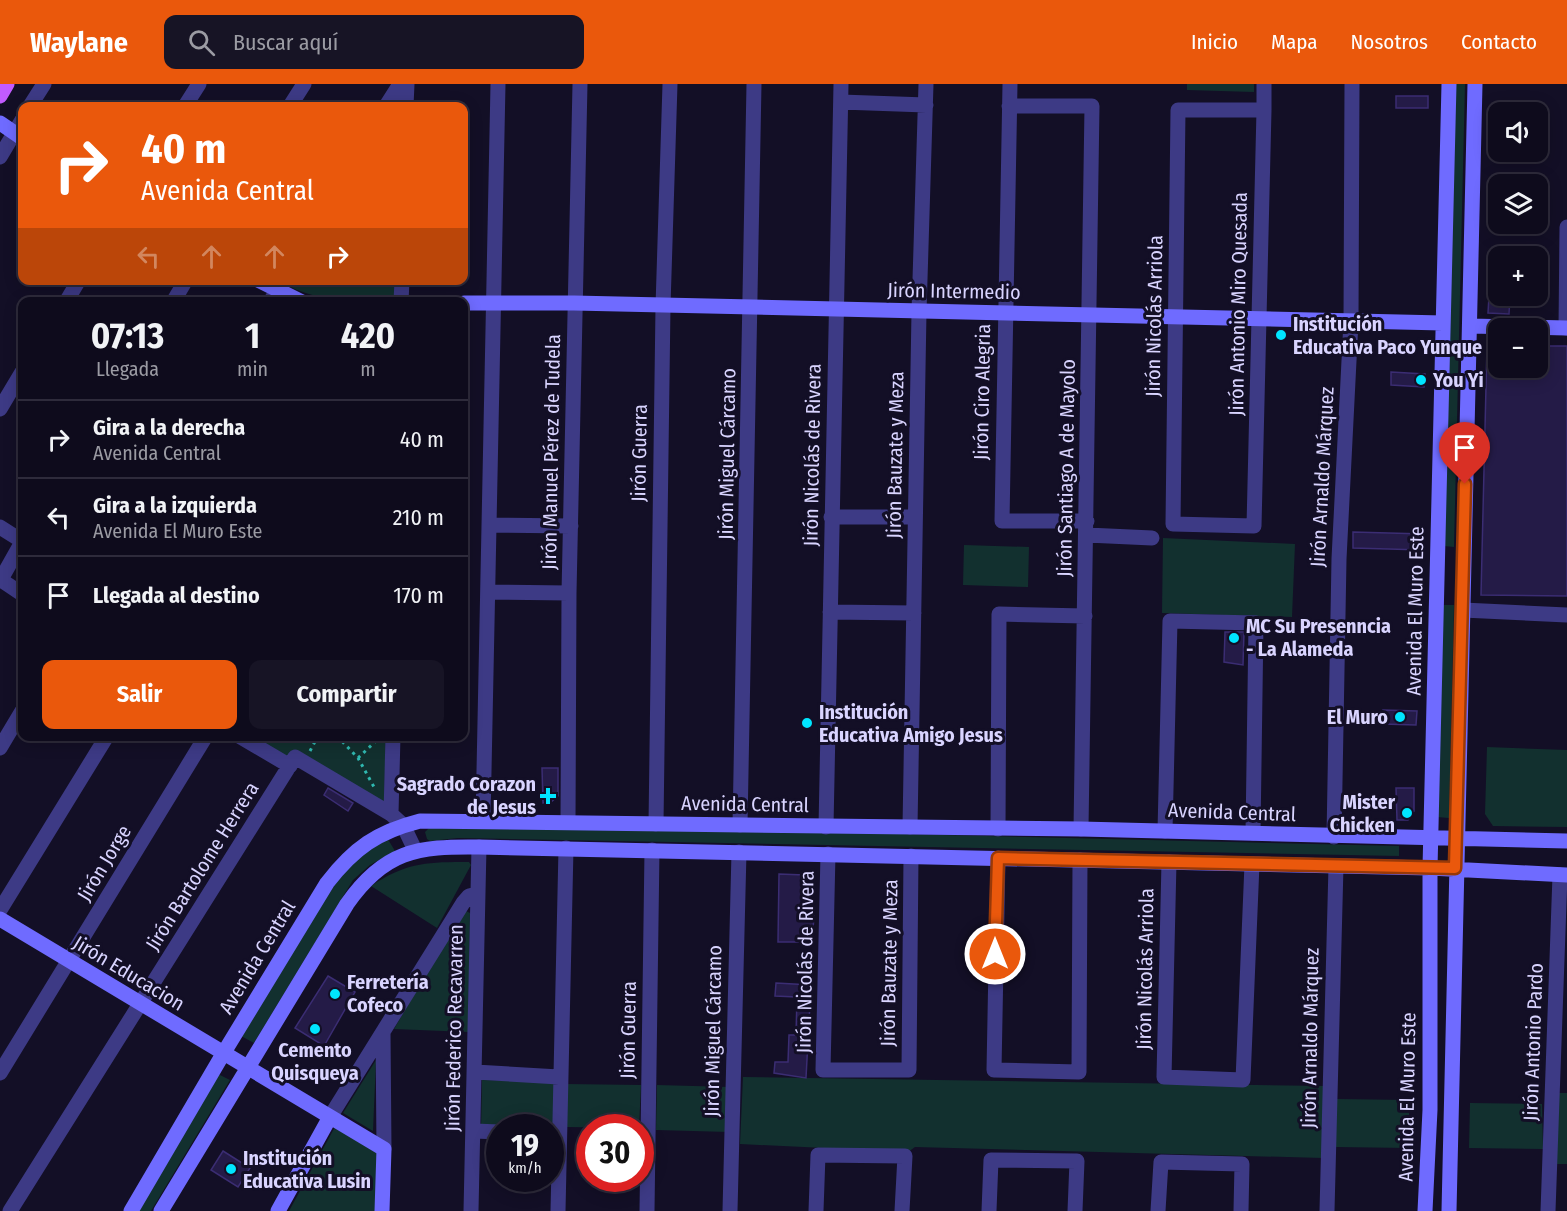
<!DOCTYPE html>
<html lang="es">
<head>
<meta charset="utf-8">
<style>
  body { margin:0; font-family:"Fira Sans Condensed",sans-serif; background:#171425; color:#f1f3f6; height:100vh; display:flex; flex-direction:column; font-size:22px; white-space:nowrap }
  * { box-sizing:border-box; margin:0 }
  p { font-size:20px; color:#9b9ba3 }
  .icon { flex:none; width:33px; height:33px; fill:none; stroke:currentColor; stroke-width:2; stroke-linecap:round; stroke-linejoin:round }
  .map { position:relative; flex:1; overflow:hidden }
  .drawer { position:absolute; left:18px; top:213px; width:450px; height:444px; display:flex; flex-direction:column; background:#0e0b1c; border-radius:12px; box-shadow:0 3px 15px #0003,0 0 0 2px #2e2b3b }
  .drawer>* { flex:none }
  .top-card { position:absolute; left:18px; top:18px; width:450px; height:183px; border-radius:12px; box-shadow:0 3px 15px #0003,0 0 0 2px #2e2b3b; background:#ea580c; color:#fff; overflow:hidden }
  .fabs { position:absolute; left:1488px; top:18px; display:grid; gap:12px }
  .fabs a { display:grid; place-items:center; width:60px; height:60px; border-radius:12px; background:#0e0b1c; box-shadow:0 3px 15px #0003,0 0 0 2px #2e2b3b; font-size:30px }
  .speed { position:absolute; left:486px; top:1030px; display:flex; gap:12px; font-size:30px; font-weight:700; text-align:center }
  .speed>* { display:grid; place-content:center; width:78px; height:78px; border-radius:50%; background:#0e0b1c; box-shadow:0 3px 15px #0003,0 0 0 2px #2e2b3b; line-height:1 }
  .speed small { font-size:15px; font-weight:400 }
  .speed .limit { border:9px solid #d22; background:#fff; color:#111 }
  .pin { position:absolute; display:grid; place-items:center; width:51px; height:51px; color:#fff; margin:-62px -26px; border-radius:50% 50% 50% 0; rotate:-45deg; box-shadow:0 0 6px #0007 }
  .pin .icon { rotate:45deg }
  .me { position:absolute; width:66px; margin:-33px; rotate:0deg; stroke-linejoin:round; filter:drop-shadow(0 0 4px #0008) }
  .turn { display:flex; align-items:center; gap:21px; height:126px; padding:0 24px; font-size:27px }
  .turn .icon { width:78px; height:78px; stroke-width:2.5 }
  .turn b { display:block; font-size:42px; line-height:51px }
  .lanes { display:flex; align-items:center; height:57px; padding:0 24px; background:#0003; justify-content:center; gap:30px; direction:ltr }
  .lanes .off { opacity:.35 }
  .eta { display:flex; justify-content:space-evenly; align-items:center; height:102px; text-align:center }
  .eta b { font-size:36px; font-weight:700; line-height:42px }
  .cta { display:flex; gap:12px; margin-top:auto; padding:12px 24px }
  .cta a { flex:1; height:69px; border-radius:12px; background:#ea580c; color:#fff; font-size:24px; font-weight:700; line-height:69px; text-align:center }
  .cta a+a { background:#171425; color:#f1f3f6 }
  ul { padding:0; list-style:none }
  li { display:flex; align-items:center; gap:18px; height:78px; padding:0 24px; border-top:2px solid #2e2b3b }
  li div { flex:1 }
  li b { display:block; font-size:22px }
  li em { font-style:normal }
  header { display:flex; align-items:center; gap:36px; box-sizing:border-box; height:84px; padding:0 30px; background:#ea580c; color:#fff }
  header strong { font-size:28px }
  nav { display:flex; gap:33px; margin-inline-start:auto; font-size:21px }
  .search { width:420px; height:54px; background:#171425; display:flex; align-items:center; gap:15px; box-sizing:border-box; padding:0 21px; border-radius:12px; color:#9b9ba3; font-size:22px }
  .map>svg:first-child { display:block }
  .green { fill:#12302f }
  .building { fill:#241b47; stroke:#3b2d73; stroke-width:1.5 }
  .lines { fill:none; stroke-linecap:round; stroke-linejoin:round }
  .path { stroke:#2fb8b0; stroke-width:3; stroke-dasharray:3 4.5; stroke-linecap:butt }
  .street { stroke:#3d3a85; stroke-width:15 }
  .secondary { stroke:#6f6bff; stroke-width:15 }
  .primary { stroke:#c25bff; stroke-width:15 }
  .route-casing { stroke:#983908; stroke-width:15 }
  .route { stroke:#ea580c; stroke-width:10 }
  .poi-dot { fill:#00e5ff; stroke:#130f26; stroke-width:2 }
  .labels { text-anchor:middle; dominant-baseline:central; stroke-width:6; stroke-linejoin:round; paint-order:stroke }
  .street-label { font-size:20px; fill:#d9d4ff; stroke:#130f26 }
  .poi-label { font-size:20px; font-weight:bold; fill:#d9d4ff; stroke:#130f26; text-anchor:start }
</style>
</head>
<body>
<header>
<strong>Waylane</strong>
<div class="search"><svg class="icon" aria-label="search" viewBox="0 0 24 24"><circle cx="10" cy="10" r="6"/><path d="M15 15l6 6"/></svg>Buscar aquí</div>
<nav><a>Inicio</a><a>Mapa</a><a>Nosotros</a><a>Contacto</a></nav>
</header>
<div class="map">
<svg width="1567" height="1127" viewBox="0 0 1567 1127">
  <rect width="100%" height="100%" fill="#130f26"/>
  <path class="green" d="M1187,0H1254V8L1187,6Z
    M1456,0H1465L1454,463L1444,462Z
    M291,196H397V214C361,220 321,218 288,202Z
    M1163,454L1295,460L1292,533L1162,529Z
    M964,461L1029,463L1028,503L963,501Z
    M1442,521H1454L1449,734L1437,733Z
    M249,653H386L384,721L289,677Z
    M1487,663L1567,666V743L1493,742L1485,730Z
    M430,743L731,746L1399,762V772L458,754L430,757L427,755L425,748Z
    M386,752L395,767L370,781L353,796L254,959L241,952L335,795Z
    M462,778H469L471,781L437,844L371,802C404,780 424,778 462,778Z
    M466,827L470,829L468,948L394,945L461,830Z
    M376,976L373,1047L343,1029Z
    M218,990L230,996L151,1127H135Z
    M743,993L1325,1002L1323,1074L915,1063L908,1068L740,1060Z
    M482,996L554,998V1046L481,1045Z
    M565,1000L641,1001L639,1044L566,1043Z
    M657,1001L730,1003L729,1048L656,1046Z
    M1556,1009H1567V1080H1555Z
    M1336,1015L1409,1016V1064L1336,1063Z
    M1470,1019L1542,1020L1543,1065L1469,1064Z
    M336,1041L378,1068L377,1127H289Z"/>
  <path class="building" d="M1396,12H1428V24H1396Z
    M1489,212H1510L1509,230L1488,229Z
    M1487,261H1498V284H1538V262H1567V512L1481,511Z
    M1391,288L1425,290L1424,303L1391,301Z
    M1353,448L1424,450L1423,466L1353,464Z
    M1225,548H1244L1243,581L1224,578Z
    M1383,626L1417,627L1416,641L1383,640Z
    M542,684H558V712L551,718L543,719Z
    M328,704L353,719L348,727L324,711Z
    M1396,704H1414V727L1408,736H1397Z
    M779,790L804,791L802,832H814L812,858H778Z
    M328,892L355,908L324,962L295,944Z
    M776,899L811,901L806,994L774,989L775,978H788L789,951H796L797,913L775,912Z
    M223,1067L250,1084L238,1103L211,1086Z"/>
  <g class="lines">
    <path class="path" d="M337,652L358,674L374,703
      M310,667L318,652
      M358,674L379,654"/>
    <path class="street" d="M1010,0L1002,437H1087
      M841,18L926,21
      M30,22L44,0
      M185,22L199,0
      M290,22L304,0
      M386,22L400,0
      M406,22L407,0
      M1009,22H1092L1081,745
      M1264,26H1178L1173,440L1254,442L1264,26V0
      M0,73L22,36
      M66,218L79,196
      M173,218L186,196
      M270,218L283,196
      M401,218L402,196
      M1566,244L1567,143
      M0,325L22,288
      M831,433H915
      M490,441L571,442
      M0,443L22,457
      M1087,451L1152,454
      M1,496L22,510
      M0,497L22,458
      M489,508L569,509
      M1463,526L1567,531
      M830,528L914,529
      M239,652L290,682
      M393,652L391,730L403,741L415,766
      M0,664L22,627
      M483,736L498,0
      M568,738L569,509L580,0
      M656,740L663,222L670,0
      M740,741L754,0
      M826,743L841,0
      M910,743L919,228L926,0
      M998,745L999,530L1085,532
      M1165,747L1170,537L1256,539L1253,749
      M1334,753L1339,475L1351,237L1352,0
      M828,770L823,986H909L911,772
      M998,774L994,986L1079,988L1080,776
      M1169,778L1164,993L1243,996L1252,780
      M0,826L107,652
      M383,948L384,1065
      M475,988L559,993
      M0,989L206,652
      M330,1033L463,819L469,812L477,810
      M474,1047L500,1048
      M10,1127L295,673L391,730
      M471,1127L479,763
      M558,1127L566,764
      M647,1127L652,766
      M730,1127L739,768
      M816,1127L818,1071L905,1072L902,1127
      M989,1127L991,1076L1077,1077L1075,1127
      M1158,1127L1161,1078L1242,1080L1241,1127
      M1327,1127L1336,782
      M1548,1127L1560,791"/>
    <path class="secondary" d="M0,39L22,54
      M258,196L302,218
      M464,219H574L1443,239
      M1470,242L1567,244
      M0,835L384,1065L382,1127
      M131,1127L223,970L327,799C354,764 377,748 420,737L1081,745L1567,757
      M161,1127L347,820C384,767 417,762 479,763L1430,784L1567,791
      M278,1127L330,1033
      M1425,1127L1430,1026V784L1449,0
      M1449,1127L1475,0"/>
    <path class="primary" d="M0,12L7,0"/>
  </g>
  <g class="lines">
    <defs>
      <path id="route" d="M995,870L998,774L1455,784L1465,400"/>
    </defs>
    <use href="#route" class="route-casing"/>
    <use href="#route" class="route"/>
  </g>
  <g class="poi-dot">
    <circle cx="1281" cy="251" r="6"/>
    <circle cx="1421" cy="296" r="6"/>
    <circle cx="1234" cy="554" r="6"/>
    <circle cx="1400" cy="633" r="6"/>
    <circle cx="807" cy="639" r="6"/>
    <path d="M545 703h6v6h6v6h-6v6h-6v-6h-6v-6h6z"/>
    <circle cx="1407" cy="729" r="6"/>
    <circle cx="335" cy="910" r="6"/>
    <circle cx="315" cy="945" r="6"/>
    <circle cx="231" cy="1085" r="6"/>
  </g>
  <g class="labels">
    <g class="street-label">
      <text transform="translate(954 207) rotate(1)">Jirón Intermedio</text>
      <text transform="translate(1238 220) rotate(-89)">Jirón Antonio Miro Quesada</text>
      <text transform="translate(1154 232) rotate(-89)">Jirón Nicolás Arriola</text>
      <text transform="translate(982 308) rotate(-89)">Jirón Ciro Alegria</text>
      <text transform="translate(551 368) rotate(-89)">Jirón Manuel Pérez de Tudela</text>
      <text transform="translate(639 369) rotate(-89)">Jirón Guerra</text>
      <text transform="translate(727 370) rotate(-89)">Jirón Miguel Cárcamo</text>
      <text transform="translate(812 371) rotate(-89)">Jirón Nicolás de Rivera</text>
      <text transform="translate(895 371) rotate(-89)">Jirón Bauzate y Meza</text>
      <text transform="translate(1066 384) rotate(-89)">Jirón Santiago A de Mayolo</text>
      <text transform="translate(1322 393) rotate(-87)">Jirón Arnaldo Márquez</text>
      <text transform="translate(1415 527) rotate(-89)">Avenida El Muro Este</text>
      <text transform="translate(745 720) rotate(1)">Avenida Central</text>
      <text transform="translate(1232 728) rotate(2)">Avenida Central</text>
      <text transform="translate(104 779) rotate(-59)">Jirón Jorge</text>
      <text transform="translate(202 782) rotate(-58)">Jirón Bartolome Herrera</text>
      <text transform="translate(257 873) rotate(-59)">Avenida Central</text>
      <text transform="translate(805 878) rotate(-89)">Jirón Nicolás de Rivera</text>
      <text transform="translate(889 879) rotate(-89)">Jirón Bauzate y Meza</text>
      <text transform="translate(1145 885) rotate(-89)">Jirón Nicolás Arriola</text>
      <text transform="translate(129 889) rotate(31)">Jirón Educacion</text>
      <text transform="translate(454 944) rotate(-89)">Jirón Federico Recavarren</text>
      <text transform="translate(628 946) rotate(-89)">Jirón Guerra</text>
      <text transform="translate(713 947) rotate(-89)">Jirón Miguel Cárcamo</text>
      <text transform="translate(1310 954) rotate(-89)">Jirón Arnaldo Márquez</text>
      <text transform="translate(1533 958) rotate(-88)">Jirón Antonio Pardo</text>
      <text transform="translate(1407 1013) rotate(-89)">Avenida El Muro Este</text>
    </g>
    <g class="poi-label">
      <text x="1293" y="240">Institución<tspan x="1293" dy="23">Educativa Paco Yunque</tspan></text>
      <text x="1433" y="296">You Yi</text>
      <text x="1246" y="542">MC Su Presenncia<tspan x="1246" dy="23">- La Alameda</tspan></text>
      <text x="819" y="628">Institución<tspan x="819" dy="23">Educativa Amigo Jesus</tspan></text>
      <text x="1388" y="633" text-anchor="end">El Muro</text>
      <text x="536" y="700" text-anchor="end">Sagrado Corazon<tspan x="536" dy="23">de Jesus</tspan></text>
      <text x="1395" y="718" text-anchor="end">Mister<tspan x="1395" dy="23">Chicken</tspan></text>
      <text x="347" y="898">Ferretería<tspan x="347" dy="23">Cofeco</tspan></text>
      <text x="315" y="966" text-anchor="middle">Cemento<tspan x="315" dy="23">Quisqueya</tspan></text>
      <text x="243" y="1074">Institución<tspan x="243" dy="23">Educativa Lusin</tspan></text>
    </g>
  </g>
</svg>
<div class="fabs">
<a><svg class="icon" aria-label="sound" viewBox="0 0 24 24"><path d="M4 9h4l5-4v14l-5-4H4zM17 9q2 3 0 6"/></svg></a>
<a><svg class="icon" aria-label="layers" viewBox="0 0 24 24"><path d="M12 4l9 5-9 5-9-5zM3 14l9 5 9-5"/></svg></a>
<a>+</a>
<a>−</a>
</div>
<div class="speed"><div>19<small>km/h</small></div><div class="limit">30</div></div>
<div class="pin" style="left:1465px;top:400px;background:#d93025"><svg class="icon" aria-label="arrive" viewBox="0 0 24 24"><path d="M6 21V4h12l-3 4 3 4H6"/></svg></div>
<svg class="me" style="left:995px;top:870px" viewBox="-20 -20 40 40"><circle r="17" fill="#ea580c" stroke="#fff" stroke-width="3"/><path d="M0-11L8 9 0 5-8 9z" fill="#fff"/></svg>
<div class="top-card">
<div class="turn"><svg class="icon" aria-label="right" viewBox="0 0 24 24"><path d="M7 20v-9h11M14 6l5 5-5 5"/></svg><div><b>40 m</b>Avenida Central</div></div>
<div class="lanes"><svg class="icon off" aria-label="left" viewBox="0 0 24 24"><path d="M17 20v-9H6M10 6l-5 5 5 5"/></svg><svg class="icon off" aria-label="ahead" viewBox="0 0 24 24"><path d="M12 20V5M6 11l6-6 6 6"/></svg><svg class="icon off" aria-label="ahead" viewBox="0 0 24 24"><path d="M12 20V5M6 11l6-6 6 6"/></svg><svg class="icon" aria-label="right" viewBox="0 0 24 24"><path d="M7 20v-9h11M14 6l5 5-5 5"/></svg></div>
</div>
<section class="drawer">
<div class="eta">
<div><b>07:13</b><p>Llegada</p></div>
<div><b>1</b><p>min</p></div>
<div><b>420</b><p>m</p></div>
</div>
<ul>
<li><svg class="icon" aria-label="right" viewBox="0 0 24 24"><path d="M7 20v-9h11M14 6l5 5-5 5"/></svg><div><b>Gira a la derecha</b><p>Avenida Central</p></div><em>40 m</em></li>
<li><svg class="icon" aria-label="left" viewBox="0 0 24 24"><path d="M17 20v-9H6M10 6l-5 5 5 5"/></svg><div><b>Gira a la izquierda</b><p>Avenida El Muro Este</p></div><em>210 m</em></li>
<li><svg class="icon" aria-label="arrive" viewBox="0 0 24 24"><path d="M6 21V4h12l-3 4 3 4H6"/></svg><div><b>Llegada al destino</b></div><em>170 m</em></li>
</ul>
<div class="cta"><a>Salir</a><a>Compartir</a></div>
</section>
</div>
</body>
</html>
